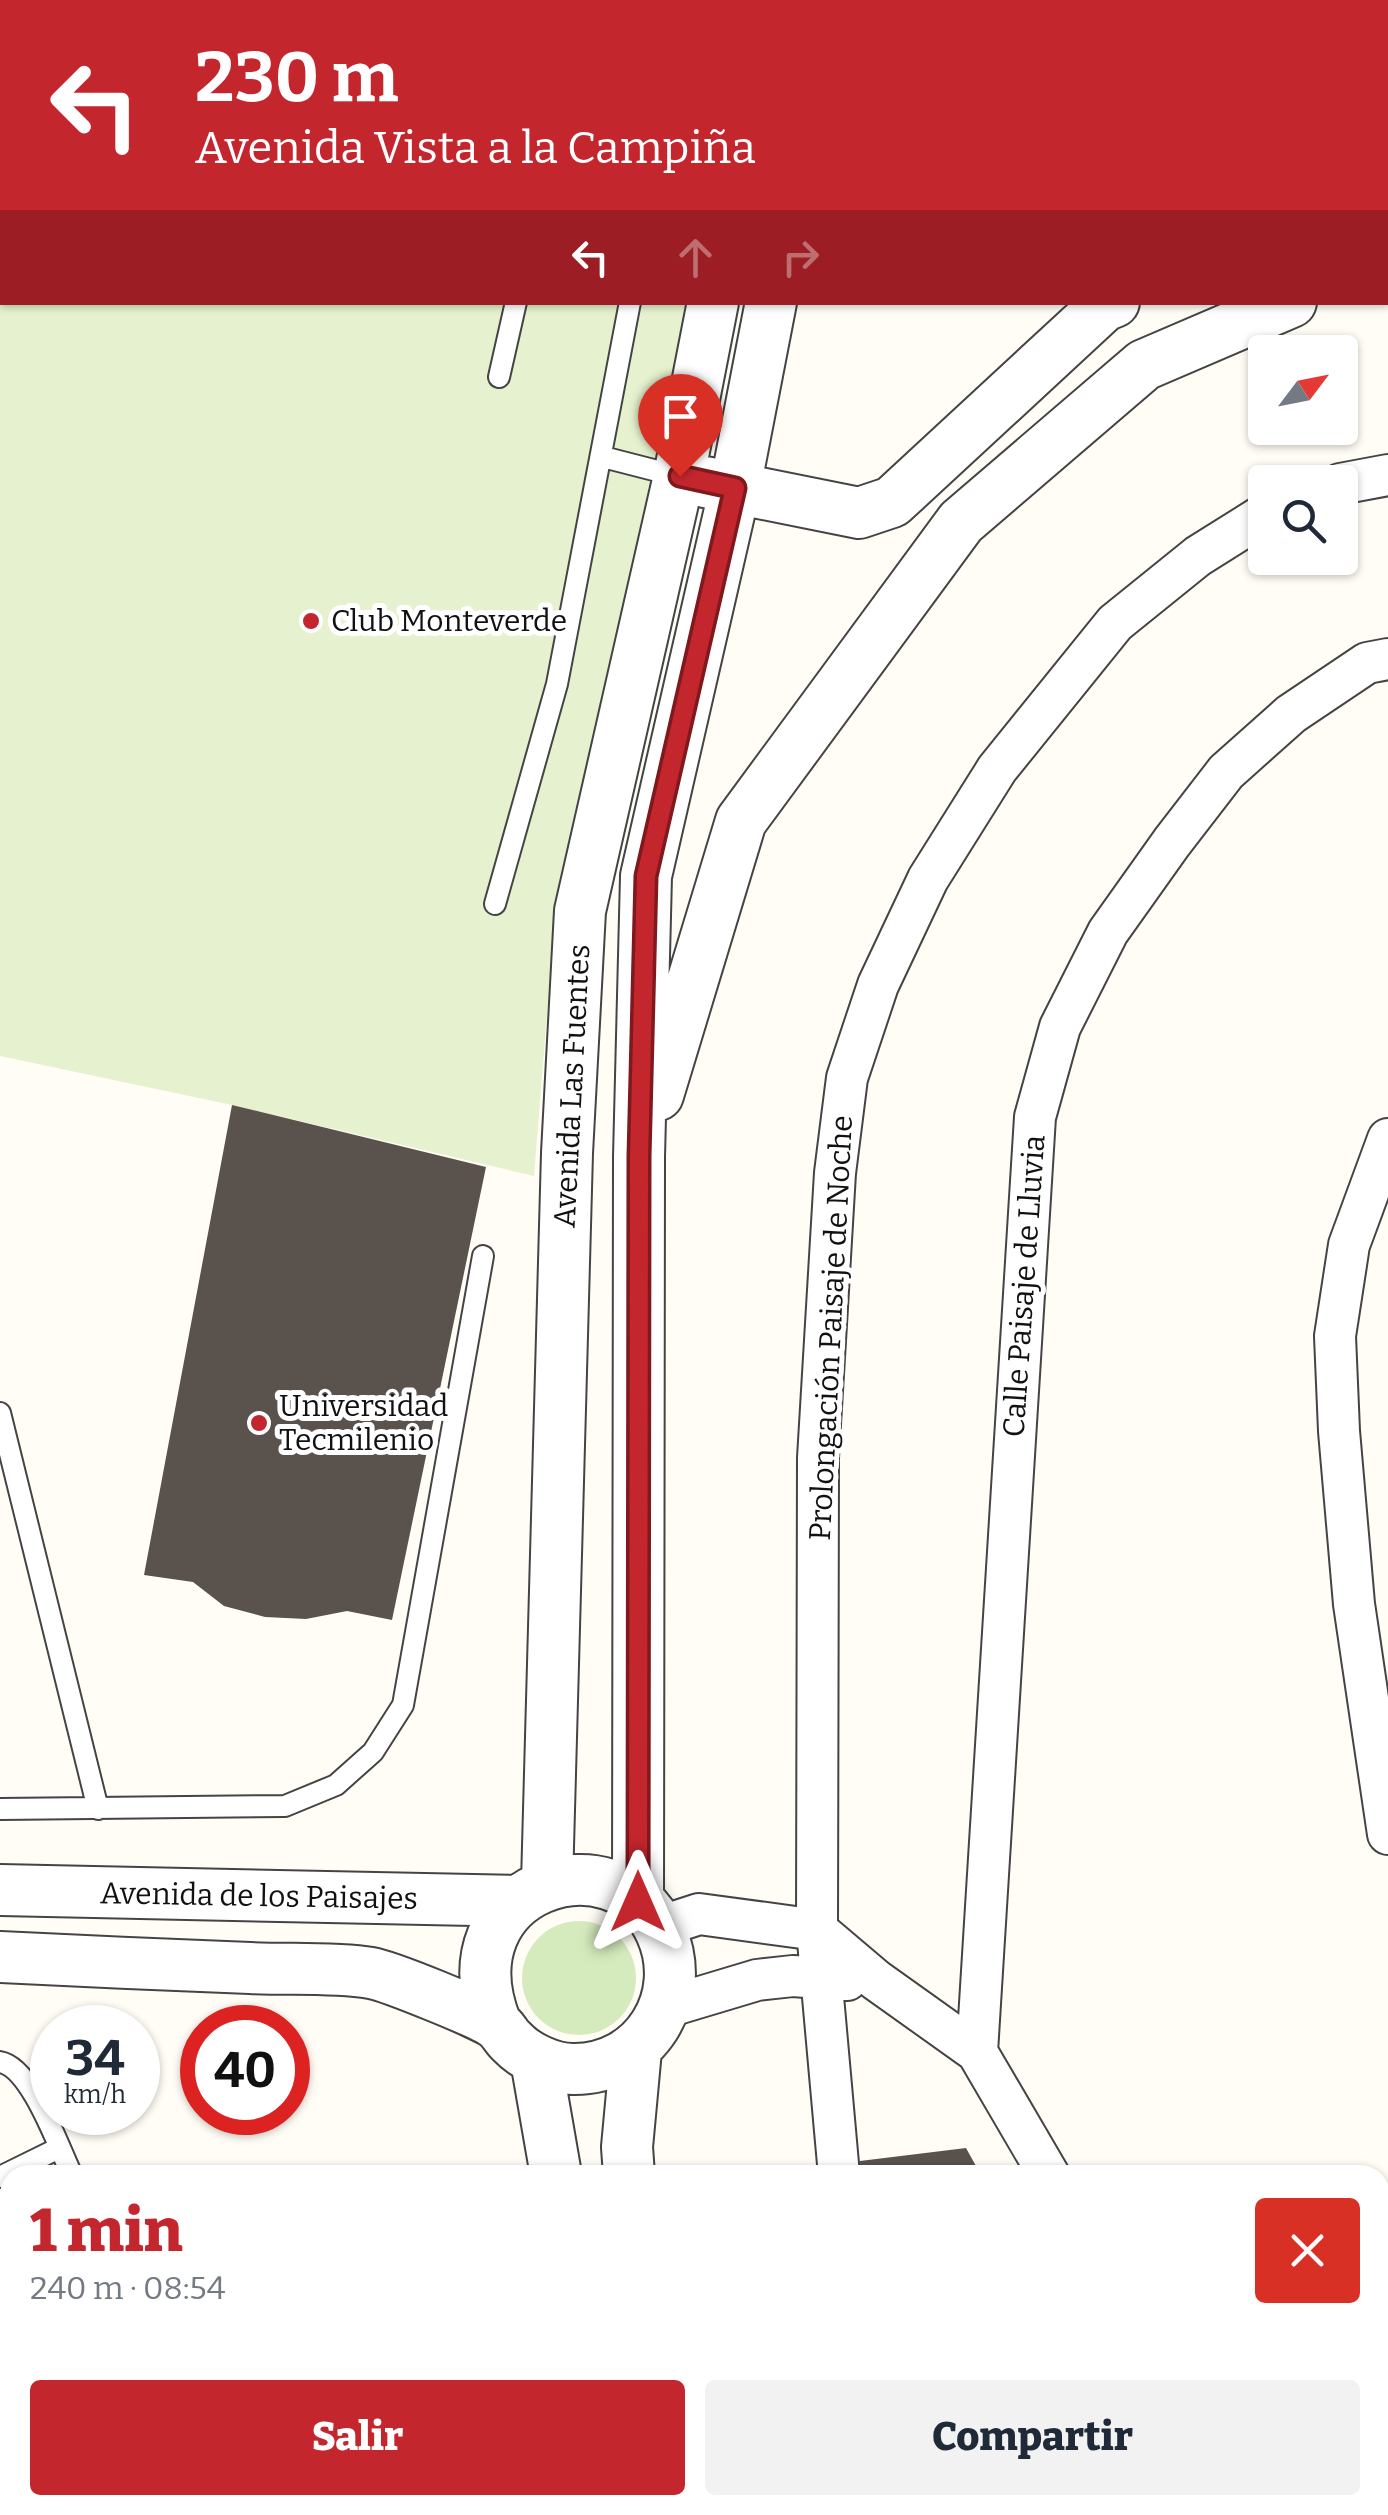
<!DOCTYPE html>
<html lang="es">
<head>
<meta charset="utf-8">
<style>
  body { margin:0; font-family:Bitter,serif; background:#f2f2f3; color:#1f2937; height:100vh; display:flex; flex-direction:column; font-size:38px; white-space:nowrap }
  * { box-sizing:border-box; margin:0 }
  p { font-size:32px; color:#747a83 }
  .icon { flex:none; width:55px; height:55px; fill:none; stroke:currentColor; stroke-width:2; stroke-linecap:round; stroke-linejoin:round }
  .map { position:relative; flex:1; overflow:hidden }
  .side { position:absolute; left:0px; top:2165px; width:1390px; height:350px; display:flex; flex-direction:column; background:#fff; border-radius:30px 30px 0 0; box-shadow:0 2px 8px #0004 }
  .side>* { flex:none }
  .guide { position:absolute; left:0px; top:0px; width:1390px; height:305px; box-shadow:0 2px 8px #0004; background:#c4262e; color:#fff; overflow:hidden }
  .needle { width:65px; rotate:58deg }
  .tools { position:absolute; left:1248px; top:335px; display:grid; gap:20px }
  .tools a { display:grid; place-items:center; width:110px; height:110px; border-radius:10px; background:#fff; box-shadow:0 2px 8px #0004; font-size:50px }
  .speed { position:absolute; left:30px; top:2005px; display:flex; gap:20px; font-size:50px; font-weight:700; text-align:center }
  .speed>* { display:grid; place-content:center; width:130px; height:130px; border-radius:50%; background:#fff; box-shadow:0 2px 8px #0004; line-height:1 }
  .speed small { font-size:25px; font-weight:400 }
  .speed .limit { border:15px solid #d22; background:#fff; color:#111 }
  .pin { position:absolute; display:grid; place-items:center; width:85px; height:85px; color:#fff; margin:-102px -42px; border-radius:50% 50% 50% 0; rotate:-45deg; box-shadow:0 0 10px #0007 }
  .pin .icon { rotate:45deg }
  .me { position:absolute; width:110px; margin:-55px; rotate:0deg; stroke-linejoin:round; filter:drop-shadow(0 0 8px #0008) }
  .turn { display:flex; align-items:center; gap:35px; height:210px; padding:0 30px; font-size:45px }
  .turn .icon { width:130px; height:130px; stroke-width:2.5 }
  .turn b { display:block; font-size:70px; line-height:85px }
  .lanes { display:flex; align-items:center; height:95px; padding:0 30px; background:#0003; justify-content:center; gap:50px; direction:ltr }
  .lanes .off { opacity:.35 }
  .round { display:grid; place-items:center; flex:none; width:105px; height:105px; border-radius:10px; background:#f2f2f3 }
  .head { display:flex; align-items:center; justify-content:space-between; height:170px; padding:0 30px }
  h1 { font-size:60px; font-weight:800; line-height:75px; color:#c4262e }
  .action { display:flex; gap:20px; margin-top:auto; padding:20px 30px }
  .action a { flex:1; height:115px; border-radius:10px; background:#c4262e; color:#fff; font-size:40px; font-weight:800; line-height:115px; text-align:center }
  .action a+a { background:#f2f2f3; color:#1f2937 }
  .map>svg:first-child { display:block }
  .green { fill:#d5ebbd }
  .pitch { fill:#e6f2cf }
  .building { fill:#5a524d }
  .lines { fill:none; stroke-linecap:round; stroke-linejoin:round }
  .service-casing { stroke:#444; stroke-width:24 }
  .minor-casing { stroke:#444; stroke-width:44 }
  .tertiary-casing { stroke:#444; stroke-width:54 }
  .service { stroke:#fff; stroke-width:20 }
  .minor { stroke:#fff; stroke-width:40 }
  .tertiary { stroke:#fff; stroke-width:50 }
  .route-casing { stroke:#7f191e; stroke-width:25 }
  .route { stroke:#c4262e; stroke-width:18 }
  .poi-dot { fill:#c4262e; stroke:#fff; stroke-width:4 }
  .labels { text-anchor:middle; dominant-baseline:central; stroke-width:10; stroke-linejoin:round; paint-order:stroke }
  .poi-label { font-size:30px; fill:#111; stroke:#fff; text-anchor:start }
  .street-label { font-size:30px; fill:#111; stroke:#fff }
</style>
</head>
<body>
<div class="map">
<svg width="1388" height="2515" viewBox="0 0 1388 2515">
  <rect width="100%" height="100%" fill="#fffdf5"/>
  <path class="green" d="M522 1978a57 57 0 1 1 114 0a57 57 0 1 1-114 0Z"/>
  <path class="pitch" d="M0,78L2,302L689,303L553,940L534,1176L232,1105L0,1056Z"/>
  <path class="building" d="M232,1105L486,1167L392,1620L347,1611L306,1619L265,1617L224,1606L193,1582L144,1575Z
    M966,2148L981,2175H860V2161Z"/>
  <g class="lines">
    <defs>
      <path id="service" d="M947,2L953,0
        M499,377L516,302
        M603,457L677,476
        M495,904L557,684L630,302
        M0,1413L98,1809
        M0,1809L285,1806L336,1785L373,1752L403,1705L483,1256
        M0,2062C31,2067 58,2146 72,2175
        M0,2177L59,2148
        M0,2268L10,2288
        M0,2454L10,2449
        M0,2503L6,2515
        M116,2505L121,2514
        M184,2515L203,2505"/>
      <path id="minor" d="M1340,484L1388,475
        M1388,1139L1349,1245L1335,1336L1339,1431L1354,1604L1388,1834
        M659,1927L699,1914L817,1930L876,1980L977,2052L1049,2175
        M667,2007L757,1980L793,1976L847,1980
        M977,2052L1035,1117L1060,1027L1108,932L1172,842L1226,772L1291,714L1367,663L1388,659
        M839,2175L817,1930L818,1458L835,1173L847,1078L878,985L928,879L997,769L1115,623L1198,556L1265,514
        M868,2505L869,2515
        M1242,2505L1247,2515"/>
      <path id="tertiary" d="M770,2L771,0
        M830,2V0
        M705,482L859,513L892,502L1104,306L1114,302
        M658,1095L741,821L961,522L1144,365L1291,302
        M547,1883L567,1153L580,911L679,476L713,302
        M0,1890L518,1901
        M638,1902L639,1157L646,876L735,488L771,302
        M0,1957C83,1961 167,1965 250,1968C289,1970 332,1967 371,1973C388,1976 484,2014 497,2025C503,2029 506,2037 512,2042C526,2057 552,2069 573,2069C645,2070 690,1997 661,1932C616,1831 441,1885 496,2024
        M536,2060L556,2175
        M629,2175L627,2147L636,2050
        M590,2505L592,2515
        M664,2505L665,2515"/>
    </defs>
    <use href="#service" class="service-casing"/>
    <use href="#minor" class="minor-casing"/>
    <use href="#tertiary" class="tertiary-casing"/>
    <use href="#service" class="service"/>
    <use href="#minor" class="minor"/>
    <use href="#tertiary" class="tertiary"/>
  </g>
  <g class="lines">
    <defs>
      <path id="route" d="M638,1902L639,1157L646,876L735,488L680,476"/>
    </defs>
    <use href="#route" class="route-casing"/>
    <use href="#route" class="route"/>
  </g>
  <g class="poi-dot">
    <circle cx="311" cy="621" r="10"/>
    <circle cx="259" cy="1423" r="10"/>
  </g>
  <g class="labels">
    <g class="poi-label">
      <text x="331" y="621">Club Monteverde</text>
      <text x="279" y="1406">Universidad<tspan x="279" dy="34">Tecmilenio</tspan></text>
    </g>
    <g class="street-label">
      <text transform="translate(572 1086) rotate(-87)">Avenida Las Fuentes</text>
      <text transform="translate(1024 1286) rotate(-86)">Calle Paisaje de Lluvia</text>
      <text transform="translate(831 1328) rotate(-87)">Prolongación Paisaje de Noche</text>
      <text transform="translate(259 1896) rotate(1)">Avenida de los Paisajes</text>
    </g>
  </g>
</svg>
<div class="tools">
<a><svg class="needle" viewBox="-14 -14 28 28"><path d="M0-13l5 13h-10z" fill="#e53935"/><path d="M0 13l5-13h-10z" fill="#747a83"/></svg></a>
<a><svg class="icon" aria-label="search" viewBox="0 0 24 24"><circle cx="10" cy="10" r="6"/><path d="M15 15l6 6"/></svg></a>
</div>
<div class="speed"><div>34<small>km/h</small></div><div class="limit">40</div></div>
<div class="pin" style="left:680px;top:476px;background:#d93025"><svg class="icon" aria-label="arrive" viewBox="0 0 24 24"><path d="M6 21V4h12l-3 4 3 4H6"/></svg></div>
<svg class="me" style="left:638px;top:1902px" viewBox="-20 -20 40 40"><path d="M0-17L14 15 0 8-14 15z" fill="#c4262e" stroke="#fff" stroke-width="4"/></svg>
<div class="guide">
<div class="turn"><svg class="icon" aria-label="left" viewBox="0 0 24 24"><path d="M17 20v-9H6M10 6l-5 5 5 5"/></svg><div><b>230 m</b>Avenida Vista a la Campiña</div></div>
<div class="lanes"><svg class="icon" aria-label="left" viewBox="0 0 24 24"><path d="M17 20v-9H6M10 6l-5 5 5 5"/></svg><svg class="icon off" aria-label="ahead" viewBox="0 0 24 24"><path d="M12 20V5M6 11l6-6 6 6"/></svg><svg class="icon off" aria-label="right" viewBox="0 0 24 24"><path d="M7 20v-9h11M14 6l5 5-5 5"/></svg></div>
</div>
<section class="side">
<div class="head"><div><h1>1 min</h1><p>240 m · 08:54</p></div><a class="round" style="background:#d93025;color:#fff"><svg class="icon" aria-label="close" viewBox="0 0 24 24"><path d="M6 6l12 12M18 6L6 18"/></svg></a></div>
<div class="action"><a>Salir</a><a>Compartir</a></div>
</section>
</div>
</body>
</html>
